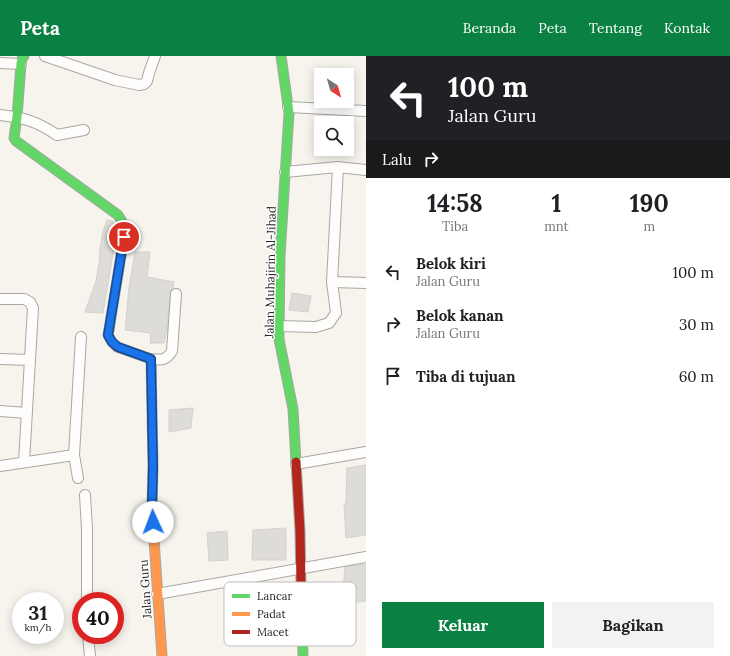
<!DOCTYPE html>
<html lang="id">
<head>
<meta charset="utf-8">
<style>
  body { margin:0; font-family:Lora,serif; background:#f2f2f2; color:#202124; height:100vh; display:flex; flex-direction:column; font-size:15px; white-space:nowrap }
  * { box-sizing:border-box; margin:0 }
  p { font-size:13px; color:#757577 }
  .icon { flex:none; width:22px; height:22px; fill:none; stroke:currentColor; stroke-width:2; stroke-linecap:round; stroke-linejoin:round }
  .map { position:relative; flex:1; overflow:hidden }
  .drawer { display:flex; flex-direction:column; background:#fff; width:364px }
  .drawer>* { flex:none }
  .top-card { background:#202124; color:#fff; overflow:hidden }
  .needle { width:26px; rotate:143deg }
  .controls { position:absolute; left:314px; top:12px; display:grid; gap:8px }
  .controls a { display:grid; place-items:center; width:40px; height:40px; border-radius:0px; background:#fff; box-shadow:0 2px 10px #0003; font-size:20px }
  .speed { position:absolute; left:12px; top:536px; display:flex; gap:8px; font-size:20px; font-weight:700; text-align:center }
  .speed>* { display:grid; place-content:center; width:52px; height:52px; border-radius:50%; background:#fff; box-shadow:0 2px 10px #0003; line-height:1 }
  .speed small { font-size:10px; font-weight:400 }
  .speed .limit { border:6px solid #d22; background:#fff; color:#111 }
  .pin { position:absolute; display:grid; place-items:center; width:34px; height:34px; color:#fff; margin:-17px; border:2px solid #fff; border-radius:50%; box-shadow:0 1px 4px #0007 }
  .me { position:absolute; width:44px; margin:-22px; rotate:358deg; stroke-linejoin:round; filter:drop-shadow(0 0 3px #0008) }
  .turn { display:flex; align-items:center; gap:14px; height:84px; padding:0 16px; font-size:18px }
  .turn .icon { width:52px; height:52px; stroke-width:2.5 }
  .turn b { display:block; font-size:28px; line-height:34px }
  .then { display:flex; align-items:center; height:38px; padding:0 16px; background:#0003; gap:8px; font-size:15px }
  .eta { display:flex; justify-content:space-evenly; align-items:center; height:68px; text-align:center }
  .eta b { font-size:24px; font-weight:700; line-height:28px }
  .cta { display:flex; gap:8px; margin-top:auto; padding:8px 16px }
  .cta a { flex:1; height:46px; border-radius:0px; background:#0b8043; color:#fff; font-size:16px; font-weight:700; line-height:46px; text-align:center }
  .cta a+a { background:#f2f2f2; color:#202124 }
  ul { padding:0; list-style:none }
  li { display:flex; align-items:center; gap:12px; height:52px; padding:0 16px }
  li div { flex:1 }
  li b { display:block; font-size:15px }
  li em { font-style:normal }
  header { display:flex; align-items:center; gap:24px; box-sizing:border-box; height:56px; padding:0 20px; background:#0b8043; color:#fff }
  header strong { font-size:19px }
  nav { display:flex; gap:22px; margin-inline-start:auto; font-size:14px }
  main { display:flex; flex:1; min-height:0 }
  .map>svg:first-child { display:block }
  .building { fill:#dedcd8; stroke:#d4d1cd }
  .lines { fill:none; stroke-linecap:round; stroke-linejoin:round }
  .street-casing { stroke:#a9a7a2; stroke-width:12 }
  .fast-casing { stroke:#a9a7a2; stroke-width:11 }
  .slow-casing { stroke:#a9a7a2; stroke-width:11 }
  .jam-casing { stroke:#a9a7a2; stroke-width:11 }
  .street { stroke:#fefdfc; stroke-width:10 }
  .fast { stroke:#63d668; stroke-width:9 }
  .slow { stroke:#ff974d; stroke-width:9 }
  .jam { stroke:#b3261e; stroke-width:9 }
  .route-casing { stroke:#114b97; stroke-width:10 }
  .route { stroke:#1a73e8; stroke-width:7 }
  .labels { text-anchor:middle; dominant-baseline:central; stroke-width:3; stroke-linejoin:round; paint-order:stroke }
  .street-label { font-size:12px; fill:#26241f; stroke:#fff }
  .key { fill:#fff; stroke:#bebdbc; stroke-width:1 }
  .key-label { font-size:11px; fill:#26241f }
</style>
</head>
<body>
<header>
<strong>Peta</strong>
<nav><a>Beranda</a><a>Peta</a><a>Tentang</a><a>Kontak</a></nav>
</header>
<main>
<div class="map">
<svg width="366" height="600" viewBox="0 0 366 600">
  <rect width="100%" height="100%" fill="#f7f4ee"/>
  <path class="building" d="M107,164L112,165L116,171V180L103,257L85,256L96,225L99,208L100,193L103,175Z
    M135,196H150L147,221L174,226L173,232L170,235V238L167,273L164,287H150L151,277L125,274L129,232Z
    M292,237L311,240L308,256L289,254Z
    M193,352L191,372L169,376V354Z
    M366,409V479L346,482L344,448H346L347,412Z
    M286,472V504H252L253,474Z
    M227,475L228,504L209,505L207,477Z
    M366,508V545L342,547L345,511Z"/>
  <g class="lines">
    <defs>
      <path id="street" d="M45,0L115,24L139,29L144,28L147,25L149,17L155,0
        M0,7L21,8
        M288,51L366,55
        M0,59C25,62 36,65 57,79L84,74
        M285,116L338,111L366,114
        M332,226L366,227
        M0,243H24L30,246L33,252L24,406
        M279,270L316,271L329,267L336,257L332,226L338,111
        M0,303L30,304
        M151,303C161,304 166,305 172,295L176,238
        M0,355L27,357
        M74,399L81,281
        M296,408L366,396
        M0,410L74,399L78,422
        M85,439L87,473V545
        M157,538L366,501
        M88,579L90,600"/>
      <path id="fast" d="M24,0L22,3L21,8L17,61L14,82L16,85L118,159L124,169V181L109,274
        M281,0L289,57L280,200L279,283L293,353L296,406
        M301,530L303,600"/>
      <path id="slow" d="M153,469L162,600"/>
      <path id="jam" d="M109,274L108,279L112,286L117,291L151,303L153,410L152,451L153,469
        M296,406L300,475L301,530"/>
    </defs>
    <use href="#street" class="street-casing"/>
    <use href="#fast" class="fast-casing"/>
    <use href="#slow" class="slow-casing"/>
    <use href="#jam" class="jam-casing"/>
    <use href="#street" class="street"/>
    <use href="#fast" class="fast"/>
    <use href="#slow" class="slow"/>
    <use href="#jam" class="jam"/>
  </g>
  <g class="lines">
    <defs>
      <path id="route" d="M124,181L108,279L112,286L118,291L151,303L153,410L152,451L153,466"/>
    </defs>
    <use href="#route" class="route-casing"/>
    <use href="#route" class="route"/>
  </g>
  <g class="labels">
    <g class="street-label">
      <text transform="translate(270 216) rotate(-89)">Jalan Muhajirin Al-Jihad</text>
      <text transform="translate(145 533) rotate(-94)">Jalan Guru</text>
    </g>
  </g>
  <rect x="224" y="526" width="132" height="64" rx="6" class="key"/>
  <rect x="232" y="538" width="18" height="4" fill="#63d668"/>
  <rect x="232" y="556" width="18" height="4" fill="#ff974d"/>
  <rect x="232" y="574" width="18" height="4" fill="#b3261e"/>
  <g class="key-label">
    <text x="257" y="544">Lancar</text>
    <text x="257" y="562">Padat</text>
    <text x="257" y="580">Macet</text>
  </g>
</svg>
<div class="controls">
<a><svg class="needle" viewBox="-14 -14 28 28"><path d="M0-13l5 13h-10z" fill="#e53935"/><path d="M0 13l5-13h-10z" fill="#757577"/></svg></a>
<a><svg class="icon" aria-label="search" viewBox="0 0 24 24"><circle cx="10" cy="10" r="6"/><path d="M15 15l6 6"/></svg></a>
</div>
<div class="speed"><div>31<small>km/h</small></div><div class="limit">40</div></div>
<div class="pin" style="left:124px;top:181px;background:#d93025"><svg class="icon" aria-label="arrive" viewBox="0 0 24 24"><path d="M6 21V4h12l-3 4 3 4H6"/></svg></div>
<svg class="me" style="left:153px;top:466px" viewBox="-20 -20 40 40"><circle r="19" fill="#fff"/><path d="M0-13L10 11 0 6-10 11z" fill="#1a73e8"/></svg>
</div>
<section class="drawer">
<div class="top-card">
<div class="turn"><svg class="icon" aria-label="left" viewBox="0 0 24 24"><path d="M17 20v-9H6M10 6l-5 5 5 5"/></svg><div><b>100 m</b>Jalan Guru</div></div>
<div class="then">Lalu<svg class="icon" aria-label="right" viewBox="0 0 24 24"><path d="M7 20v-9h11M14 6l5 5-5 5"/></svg></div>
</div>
<div class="eta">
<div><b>14:58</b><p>Tiba</p></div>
<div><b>1</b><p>mnt</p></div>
<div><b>190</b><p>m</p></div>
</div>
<ul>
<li><svg class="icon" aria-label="left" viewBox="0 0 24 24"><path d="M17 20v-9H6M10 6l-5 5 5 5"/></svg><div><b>Belok kiri</b><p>Jalan Guru</p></div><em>100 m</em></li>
<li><svg class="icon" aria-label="right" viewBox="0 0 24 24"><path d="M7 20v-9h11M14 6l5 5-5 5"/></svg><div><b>Belok kanan</b><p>Jalan Guru</p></div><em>30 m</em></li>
<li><svg class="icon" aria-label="arrive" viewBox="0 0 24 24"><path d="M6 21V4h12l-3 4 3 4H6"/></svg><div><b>Tiba di tujuan</b></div><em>60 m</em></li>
</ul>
<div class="cta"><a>Keluar</a><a>Bagikan</a></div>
</section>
</main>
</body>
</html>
